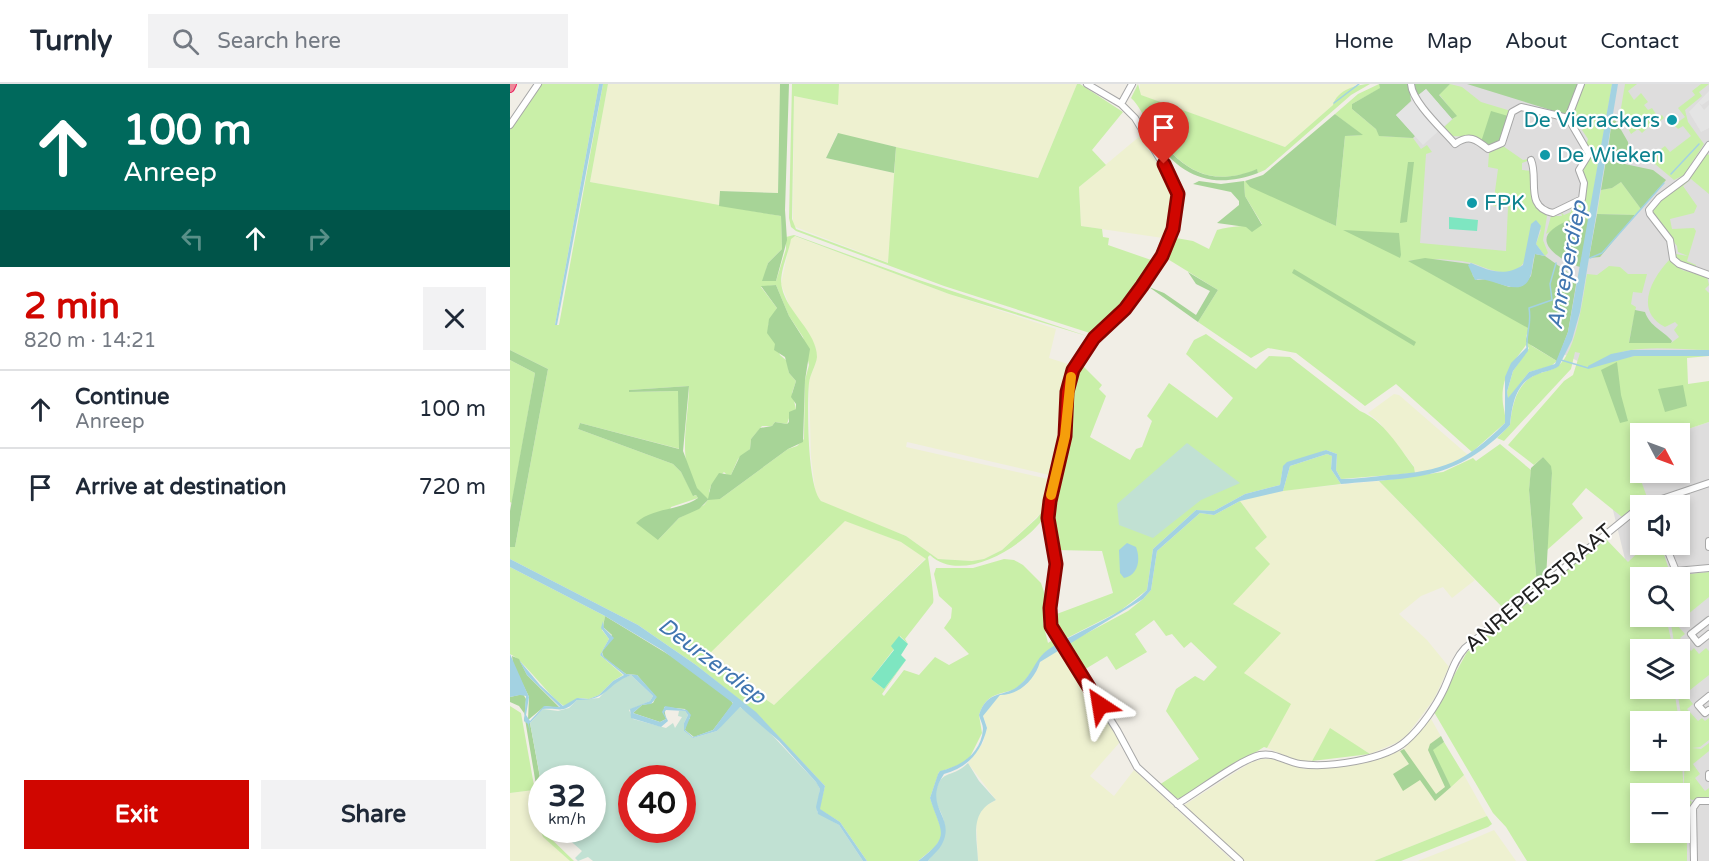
<!DOCTYPE html>
<html lang="en">
<head>
<meta charset="utf-8">
<style>
  body { margin:0; font-family:"Varela Round",sans-serif; background:#f2f2f3; color:#1f2937; height:100vh; display:flex; flex-direction:column; font-size:22px; white-space:nowrap }
  * { box-sizing:border-box; margin:0 }
  p { font-size:20px; color:#747a83 }
  .icon { flex:none; width:33px; height:33px; fill:none; stroke:currentColor; stroke-width:2; stroke-linecap:round; stroke-linejoin:round }
  .map { position:relative; flex:1; overflow:hidden }
  .panel { display:flex; flex-direction:column; background:#fff; width:510px }
  .panel>* { flex:none }
  .top-card { background:#00695c; color:#fff; overflow:hidden }
  .needle { width:39px; rotate:131deg }
  .buttons { position:absolute; left:1120px; top:339px; display:grid; gap:12px }
  .buttons a { display:grid; place-items:center; width:60px; height:60px; border-radius:0px; background:#fff; box-shadow:0 3px 9px #0003; font-size:30px }
  .speed { position:absolute; left:18px; top:681px; display:flex; gap:12px; font-size:30px; font-weight:700; text-align:center }
  .speed>* { display:grid; place-content:center; width:78px; height:78px; border-radius:50%; background:#fff; box-shadow:0 3px 9px #0003; line-height:1 }
  .speed small { font-size:15px; font-weight:400 }
  .speed .limit { border:9px solid #d22; background:#fff; color:#111 }
  .pin { position:absolute; display:grid; place-items:center; width:51px; height:51px; color:#fff; margin:-62px -26px; border-radius:50% 50% 50% 0; rotate:-45deg; box-shadow:0 0 6px #0007 }
  .pin .icon { rotate:45deg }
  .me { position:absolute; width:66px; margin:-33px; rotate:327deg; stroke-linejoin:round; filter:drop-shadow(0 0 4px #0008) }
  .turn { display:flex; align-items:center; gap:21px; height:126px; padding:0 24px; font-size:27px }
  .turn .icon { width:78px; height:78px; stroke-width:2.5 }
  .turn b { display:block; font-size:42px; line-height:51px }
  .lanes { display:flex; align-items:center; height:57px; padding:0 24px; background:#0003; justify-content:center; gap:30px; direction:ltr }
  .lanes .off { opacity:.35 }
  .round { display:grid; place-items:center; flex:none; width:63px; height:63px; border-radius:0px; background:#f2f2f3 }
  .headline { display:flex; align-items:center; justify-content:space-between; height:102px; padding:0 24px }
  h1 { font-size:36px; font-weight:700; line-height:45px; color:#d00600 }
  .primary-button { display:flex; gap:12px; margin-top:auto; padding:12px 24px }
  .primary-button a { flex:1; height:69px; border-radius:0px; background:#d00600; color:#fff; font-size:24px; font-weight:700; line-height:69px; text-align:center }
  .primary-button a+a { background:#f2f2f3; color:#1f2937 }
  ul { padding:0; list-style:none }
  li { display:flex; align-items:center; gap:18px; height:78px; padding:0 24px; border-top:2px solid #e0e1e3 }
  li div { flex:1 }
  li b { display:block; font-size:22px }
  li em { font-style:normal }
  header { display:flex; align-items:center; gap:36px; box-sizing:border-box; height:84px; padding:0 30px; background:#fff; border-bottom:2px solid #e0e1e3 }
  header strong { font-size:28px }
  nav { display:flex; gap:33px; margin-inline-start:auto; font-size:21px }
  .search { width:420px; height:54px; background:#f2f2f3; display:flex; align-items:center; gap:15px; box-sizing:border-box; padding:0 21px; border-radius:0px; color:#747a83; font-size:22px }
  main { display:flex; flex:1; min-height:0 }
  .map>svg:first-child { display:block }
  .residential { fill:#dedddd; fill-rule:evenodd }
  .farmland { fill:#eef1d0 }
  .grass { fill:#c9efa8; fill-rule:evenodd }
  .forest { fill:#a7d497 }
  .wetland { fill:#c1e1d3; fill-rule:evenodd }
  .pitch { fill:#7ee6c1 }
  .parking { fill:#e4e4e4 }
  .water { fill:#a3d2e2 }
  .lines { fill:none; stroke-linecap:round; stroke-linejoin:round }
  .stream { stroke:#a3d2e2; stroke-width:1.5 }
  .minor-casing { stroke:#a7a7a7; stroke-width:8 }
  .highway-casing { stroke:#e9195a; stroke-width:10 }
  .minor { stroke:#fff; stroke-width:6 }
  .highway { stroke:#ee8898; stroke-width:8 }
  .route-casing { stroke:#870400; stroke-width:15 }
  .route { stroke:#d00600; stroke-width:10 }
  .slow { stroke:#f59e0b; stroke-width:10 }
  .culture-dot { fill:#0f9aa8; stroke:#fff; stroke-width:2 }
  .labels { text-anchor:middle; dominant-baseline:central; stroke-width:4.5; stroke-linejoin:round; paint-order:stroke }
  .culture-label { font-size:21px; fill:#0d838f; stroke:#fff; text-anchor:start }
  .street-label { font-size:21px; fill:#202020; stroke:#fff }
  .water-label { font-size:22px; font-style:italic; fill:#4176b0; stroke:#fff }
</style>
</head>
<body>
<header>
<strong>Turnly</strong>
<div class="search"><svg class="icon" aria-label="search" viewBox="0 0 24 24"><circle cx="10" cy="10" r="6"/><path d="M15 15l6 6"/></svg>Search here</div>
<nav><a>Home</a><a>Map</a><a>About</a><a>Contact</a></nav>
</header>
<main>
<section class="panel">
<div class="top-card">
<div class="turn"><svg class="icon" aria-label="ahead" viewBox="0 0 24 24"><path d="M12 20V5M6 11l6-6 6 6"/></svg><div><b>100 m</b>Anreep</div></div>
<div class="lanes"><svg class="icon off" aria-label="left" viewBox="0 0 24 24"><path d="M17 20v-9H6M10 6l-5 5 5 5"/></svg><svg class="icon" aria-label="ahead" viewBox="0 0 24 24"><path d="M12 20V5M6 11l6-6 6 6"/></svg><svg class="icon off" aria-label="right" viewBox="0 0 24 24"><path d="M7 20v-9h11M14 6l5 5-5 5"/></svg></div>
</div>
<div class="headline"><div><h1>2 min</h1><p>820 m · 14:21</p></div><a class="round"><svg class="icon" aria-label="close" viewBox="0 0 24 24"><path d="M6 6l12 12M18 6L6 18"/></svg></a></div>
<ul>
<li><svg class="icon" aria-label="ahead" viewBox="0 0 24 24"><path d="M12 20V5M6 11l6-6 6 6"/></svg><div><b>Continue</b><p>Anreep</p></div><em>100 m</em></li>
<li><svg class="icon" aria-label="arrive" viewBox="0 0 24 24"><path d="M6 21V4h12l-3 4 3 4H6"/></svg><div><b>Arrive at destination</b></div><em>720 m</em></li>
</ul>
<div class="primary-button"><a>Exit</a><a>Share</a></div>
</section>
<div class="map">
<svg width="1199" height="777" viewBox="0 0 1199 777">
  <rect width="100%" height="100%" fill="#f1eee6"/>
  <path class="residential" d="M904,0H1199V266H1173L1078,282L1045,266L1014,243L888,172L835,52Z
    M1199,338V777H1159L1170,748V638L1150,637L1147,605L1170,604V566L1137,565L1090,373L1131,362V388H1170V350L1166,349ZM1131,422H1170V460H1131ZM1131,494H1170V532H1131Z"/>
  <path class="farmland" d="M98,0H270L268,109L210,107L209,122L80,98Z
    M329,0H567L528,94L327,50L316,74L384,89L379,179L283,142L284,12L327,21Z
    M630,0H847L825,15L823,21L775,63L630,11Z
    M630,52L649,82L663,110L653,154L571,142L569,103Z
    M284,152L439,210L546,245L539,274L558,280L551,307L550,348L539,391L397,358L396,363L538,395L531,429L492,466L474,475L462,477L428,475L396,452L316,421L306,412L301,373L299,297L306,278V264L280,223L271,200L281,154Z
    M884,310L889,311L958,371L930,385L905,389L904,382L869,338L858,329Z
    M869,397L965,496L942,514L933,503L911,512L889,530L917,556L939,583L924,615L897,651L888,658L860,670L820,645L802,677L791,678L757,664L780,620L734,589L722,519L759,480L745,464L757,453L730,417L765,407Z
    M335,436L391,458L416,474L264,621L194,574Z
    M550,564L610,658L580,692L604,712L624,686L723,777H468L466,735L474,723L486,716L458,679L473,659L477,644L473,631L490,611L515,602L526,588L530,578Z
    M920,633L934,658L923,666L941,702L954,691L977,732L864,777H734L673,722L740,679L752,675H763L795,685L875,673L894,665Z
    M24,706L33,752L60,777H0V709Z
    M984,746L1006,777H908L956,758Z"/>
  <path class="grass" d="M30,0H89L45,241H49L93,0H98L80,98L271,132L272,165L258,179L256,186L266,197L276,165V153L284,151L403,194L580,253L439,210L285,152L281,155C279,169 268,190 272,204C277,228 307,248 307,273C306,282 300,290 299,299C297,320 297,403 311,417L396,452L428,475L462,477L474,475L492,466L527,434L531,429L538,395L542,396C540,406 540,424 535,432C515,462 452,501 420,471L418,473C419,481 425,514 423,519L395,555L398,560L390,552L384,565L361,595L374,605L396,576L372,610L374,612L394,586L409,591L425,573L439,581L459,570L434,544L441,534L442,524L429,512L424,490L426,484H463L494,475L504,476L513,481L531,499L535,511L533,539L538,559L544,555L548,560C530,570 524,589 509,602C495,613 478,604 469,631L472,649L460,673L452,680L429,688L420,714L431,744V754L425,763L408,777H357L330,738L309,725L315,702L246,629L186,581L128,541L0,475V463H5L38,285L0,266V44ZM266,201L279,232L293,253L299,281L295,296L294,355L287,362L278,365L210,415L199,408L201,401L214,388L219,393L221,391L228,375L240,365L241,355L252,342H262L265,338L277,340L281,328L286,325L282,309L286,297L279,289L277,277L270,271L258,241L267,224L251,203ZM179,302C179,340 162,389 198,416L194,421L169,434L148,456L161,423L188,414L186,411L184,412L171,388L163,380L68,345L70,339L170,365L169,307L119,308V306ZM335,437L391,458L416,475L264,621L195,574Z
    M282,0H329L328,21L284,12L282,135L286,145L378,179L386,63L528,94L567,0H570L613,28L582,66L596,81L569,103L571,142L592,145L593,153L599,154L598,161L644,177L612,220L582,247L583,250L434,202L286,147L281,143L279,134Z
    M628,0L631,11L775,63L823,21C827,6 847,0 860,0L841,11L755,86L748,89L747,86C694,105 669,82 639,41C633,32 629,21 621,14Z
    M869,0L871,4L842,20V25L866,45L870,52L903,54L911,65L917,61L922,68L916,70L910,159L996,167L998,123L983,122L988,85L978,83L979,69L993,62L1013,76L1025,74L1012,79V86L1023,87L1022,115L1037,132L1033,156L1038,169L1035,172L1026,160L1031,146L1021,142L1015,176C1005,197 980,186 965,180C950,175 914,174 899,177L1019,244L1016,253L1022,262L1047,277L1041,282L1019,288L998,315L997,308L1003,287L1019,264L1016,261C1002,280 990,295 993,320C994,327 996,332 995,339L962,368L886,300L855,322L786,269L758,264L741,274L688,238L708,206L656,174L666,154L683,157L699,165L707,146C723,141 736,143 752,140L735,112L734,97L826,142L835,52L852,51L825,30L848,10Z
    M940,0L952,3L971,18L1001,27L971,58L965,53L941,52L934,43L946,32L929,10Z
    M1073,0H1102L1090,70L1076,62L1078,55L1066,37L1063,39L1062,36Z
    M1115,0H1127L1118,7L1124,16L1131,9L1138,18L1134,21L1138,26L1142,24L1148,33L1152,31L1154,34L1146,40L1144,38L1132,49L1128,45L1121,50L1110,30Z
    M1191,0H1199L1189,8L1192,12L1175,26L1178,38L1194,60L1174,91L1164,96L1145,80L1139,78V74L1155,62L1160,68L1181,52L1173,42L1168,45L1164,41L1175,33L1168,24L1185,11L1182,7Z
    M1196,69L1199,71V110L1181,95L1173,102L1187,122L1184,129L1160,135L1162,145L1184,144L1186,147L1177,177L1186,181L1185,184L1173,181L1166,174V170L1178,172L1168,168L1167,162L1141,128L1148,117L1175,96Z
    M1081,73L1089,74L1079,136L1069,132L1036,150L1041,132H1052L1051,128L1054,131L1061,128V124L1063,127C1077,112 1076,106 1071,87Z
    M1111,98L1131,125L1125,131L1087,130L1091,106L1102,104Z
    M1160,175L1172,186L1197,193L1199,201L1195,205L1199,209V266C1162,266 1117,257 1085,280L1124,272H1199L1177,274L1178,300L1199,297V338L1166,349L1131,350V362L1120,366L1138,416L1123,423L1112,433L1076,404L1062,420L1073,434L1037,466L1042,389L1033,373L1024,381L998,361L1054,297L1063,291L1070,269L1065,268L1061,285L994,357L987,354L1000,341C1002,322 1006,299 1027,290C1033,288 1043,286 1048,282C1067,267 1073,212 1077,190L1087,191L1099,182L1110,183L1118,190H1137L1132,209L1123,208L1121,220L1126,223L1119,258L1161,259L1169,253L1164,246L1168,241L1165,238L1155,243C1124,227 1141,195 1160,175Z
    M696,250L746,285L759,272L780,273L850,327C874,337 888,362 904,383L905,389L831,395L826,386L827,370L816,366L773,383L770,401L735,410L704,427L686,426L643,465L637,506L610,527L553,556L546,545L544,531L603,509L592,467L546,466L541,429L562,300L571,280L592,301L589,305L596,312L580,353L620,376L626,365L632,363L642,337L637,332L659,299L707,334L723,314L676,270L684,256Z
    M0,276L25,289L2,419L0,418Z
    M990,360L1021,386L1019,406L1027,502L996,527L869,397L933,388L963,374L966,377Z
    M817,370L822,372L821,385L831,400L773,407L780,382Z
    M730,417L757,453L745,464L760,480L723,520L771,549L734,589L781,620L757,664L754,663L672,714H665L649,701L689,675L656,627L666,605L685,592L694,597L707,583L681,558L674,564L662,550L656,552L644,536L625,550L637,568L606,586L597,572L572,587L555,561L618,527L633,515L641,506L647,467L690,429L704,431Z
    M1095,454L1118,478L1134,463L1132,461H1151L1158,483L1155,493L1131,494V532L1156,533L1163,565L1131,566V604L1164,605L1169,637H1143L1141,632L1131,627L1137,633L1138,637L1131,638V676H1170V644L1174,712L1182,718L1177,727V777H1017L996,743L983,729L924,628L957,568ZM1131,710H1170V748H1131Z
    M0,483L95,532L92,546L99,555L90,571L113,591L103,597L89,611L79,615L70,614L54,622C36,610 14,576 0,570Z
    M1160,484L1162,489L1170,491L1199,488V513L1166,540L1175,550L1170,554L1181,567L1184,564L1189,570L1196,564L1199,567V591L1175,610L1183,620L1177,625L1188,637L1192,634L1195,637L1199,634V656L1190,663L1182,664L1191,665L1199,659V667L1183,680L1190,690L1185,694L1195,707L1199,704V713L1182,716L1176,713L1174,698L1175,657L1167,605L1170,604V566L1165,565L1160,533L1170,532V494H1157Z
    M0,622L11,629L32,746L64,777H60L33,753L31,748L24,706L0,709Z
    M820,644L860,670L802,677Z
    M934,658L954,691L941,703L922,666Z
    M977,732L982,740L978,743L891,777H864Z"/>
  <path class="forest" d="M270,0H279L275,126L277,156L266,197H252L258,179L272,165L271,132L209,122L210,107L268,109Z
    M869,0H899L901,17L886,31L905,52L903,54L869,52L866,45L842,25V20L870,4Z
    M904,0H940L929,11L947,32L942,35L916,5L907,12Z
    M957,0H1069L1057,31Z
    M981,27L998,32L991,56L977,64L971,58Z
    M825,30L853,51L835,52L826,142L740,103L735,97L753,91Z
    M632,31C662,74 689,109 747,85L748,89C703,106 670,93 644,54C640,47 631,37 632,31Z
    M1102,36L1106,37L1118,58L1120,75L1097,72Z
    M328,49L386,63L384,89L316,74Z
    M1096,76L1143,86L1156,96L1131,125L1111,98L1102,104L1091,106Z
    M898,78H904L897,138L890,139Z
    M689,97L711,100L734,97L735,112L752,141L742,148L736,143L707,139L729,121V117L721,108L683,100Z
    M1087,130L1125,131L1090,173L1079,174Z
    M1069,132L1079,136L1070,183C1057,179 1022,161 1043,145C1050,139 1061,136 1069,132Z
    M833,146L889,149L891,171L890,174Z
    M1025,170L1035,172L1067,195L1058,248L1047,277L1016,258L1018,244L898,177L915,174L960,180L963,192L967,196L977,195L999,203L1012,202L1021,192Z
    M784,185L906,258L904,262L782,189Z
    M678,188L708,206L688,238L639,203L654,209L686,231L700,207L686,200Z
    M266,201L279,232L300,265L295,296L293,358L278,365L210,415L198,416L189,425L169,434L148,456L126,439C143,423 169,427 188,414L186,411L183,412L171,388L163,380L68,345L70,339L169,365L168,307L119,308V306L179,302L173,367L187,404L198,415L201,401L209,389L221,391L230,372L240,365L241,355L250,344L262,342L265,338L277,340L279,338V328L286,325V320L281,313L286,297L279,289L275,273L264,266L265,260L257,249L259,235L267,224L251,202Z
    M1125,226L1135,228C1140,243 1153,246 1162,257L1161,259H1119Z
    M0,266L38,285L5,463H0V427L25,289L0,276Z
    M1107,278L1111,311L1118,337L1110,339L1091,286Z
    M1173,301L1177,322L1155,328L1148,305Z
    M1033,373L1041,382L1042,389L1036,494L1027,502L1019,406L1021,384Z
    M95,532L179,583L220,615L223,620L203,646L184,653L175,646L176,639L180,634L175,625L154,623L156,635L150,638L123,629L132,621L143,619L146,613L127,591L116,590L94,574L92,568L102,551L93,543Z
    M2,572L9,575L17,591L50,624L35,622L18,636L19,613L3,580Z
    M13,610L16,615L14,637L20,639L31,699L26,701L14,629L9,622L0,618V613Z
    M931,652L934,658L923,666L941,703L925,717L910,696L893,707L883,690L899,680L890,667L894,665L926,710L935,703L918,666L920,660Z"/>
  <path class="wetland" d="M677,359L730,399L691,416L643,454L609,441L607,420Z
    M121,591L143,612L140,617L119,626L123,635L156,644L163,639L165,644L172,633L168,632L169,627H175L178,631L174,639V647L183,654L207,647L228,622L247,635L307,699L310,705L307,728L329,741L353,777H83L78,773L68,777L65,774L72,767L48,746H82V694H32L31,698L20,639L33,625L48,627L59,624L67,616L89,614L105,597ZM122,694H172V746H122Z
    M458,679L469,697L486,716C459,728 467,752 468,777H418C435,754 442,744 424,716C430,681 440,697 458,679Z"/>
  <path class="pitch" d="M939,133L968,136L967,147L939,145Z
    M389,552L398,560L391,571L396,576L374,605L361,595L384,566L381,562Z"/>
  <path class="parking" d="M916,5L942,35L913,61L886,31Z
    M1199,7V16L1192,21L1189,19L1194,26L1199,21V44L1191,48L1179,28Z"/>
  <path class="water" d="M89,0H93L47,241H45Z
    M1102,0H1108L1070,228L1062,256L1049,282C1042,287 1034,287 1026,291C1005,299 1002,322 1000,341C945,398 905,393 831,400L821,385L822,372L817,370L780,382L773,407L730,417L704,431L690,429L647,467L641,506L633,515L530,578C525,595 510,611 490,611L473,632L477,644C471,669 458,683 434,690C412,723 445,731 433,758C430,766 422,771 418,777H408C443,751 430,748 420,714L428,690L430,687C451,682 471,670 473,645C473,640 470,636 469,631C477,606 493,613 507,603C523,592 524,575 539,565C570,545 610,533 637,506L643,465L686,426L704,427L735,410L770,401L773,382L777,378L816,366L827,370L826,386L831,395C846,395 862,393 878,391C933,387 955,379 995,339V293L1001,279L1018,262V267L1003,287L997,308L998,314L1019,288L1045,280L1058,248Z
    M1026,136L1031,142L1026,160L1035,172L1025,170C1022,178 1023,186 1020,193C1011,217 980,191 965,196L958,181L961,179C979,187 995,193 1013,181L1021,140Z
    M1121,266H1199V272H1124L1078,285V282L1101,270Z
    M617,459L626,463C631,476 628,491 614,494L610,489L609,466Z
    M0,475L128,541L186,581L246,628L315,702L310,725L330,738L357,777H353L329,741L308,730L306,723L310,705L306,698L269,657L230,623L207,647L183,654L174,647V639L178,631L175,627L156,626L154,629L158,637L151,643L121,634L120,625L140,617L143,612L121,591C95,601 98,617 67,616C52,631 50,623 33,625L19,640L20,649L18,640L14,637L16,612L10,611L0,613V570L19,613L16,631L20,637L34,622L50,623L17,591L9,576L30,601L53,622L67,614L79,615L89,611L103,597L114,591L90,571L99,555L91,544L93,537L94,544L104,554L92,568L93,572L116,590L127,591L147,613L141,620L132,621L123,629L150,638L156,635L152,628L155,622L177,626L181,631L175,646L183,653L203,646L223,619L152,566L95,532L0,483Z"/>
  <g class="lines">
    <path class="stream" d="M824,19L849,0
      M1161,90L1189,60
      M1080,174L1092,169L1154,99
      M1017,263C1016,247 1022,241 1019,224L1042,216L1040,200L1046,179
      M1051,276L1078,284"/>
    <defs>
      <path id="minor" d="M577,0L611,20L625,34L665,100L668,118L657,161L644,184L615,225L575,264L560,297L555,352L538,434L546,481L540,524L541,542L607,646L627,683L730,777
        M901,0C902,18 933,46 945,60C959,50 966,55 978,65L992,59L1002,28L1011,23L1058,34L1079,70L1069,86L1074,99L1072,115L1043,129C1014,123 1029,95 1021,76
        M611,20L622,0
        M1058,34L1071,0
        M0,41L28,0
        M1199,61L1176,94L1149,114L1139,126L1140,130L1160,156L1163,175L1169,180L1199,191
        M1131,422L1199,399
        M1199,457V463
        M1155,460L1166,487L1199,484
        M1199,536L1181,550L1188,559L1199,550
        M1199,612L1188,621L1195,629L1199,626
        M1199,690V694
        M667,720C688,708 729,676 750,671C765,668 776,678 790,680C818,684 875,676 896,657C911,644 926,622 934,605C941,590 944,576 955,564L1131,422
        M1184,777L1183,724L1188,717H1199"/>
      <path id="highway" d="M0,4L2,0"/>
    </defs>
    <use href="#minor" class="minor-casing"/>
    <use href="#highway" class="highway-casing"/>
    <use href="#minor" class="minor"/>
    <use href="#highway" class="highway"/>
  </g>
  <g class="lines">
    <defs>
      <path id="route" d="M590,621L541,542L540,524L546,480L538,434L540,417L555,352L557,308L563,286L584,254L615,225L632,202L652,172L663,145L668,110L654,80"/>
    </defs>
    <use href="#route" class="route-casing"/>
    <use href="#route" class="route"/>
    <path class="slow" d="M541,411L555,352L561,293"/>
  </g>
  <g class="culture-dot">
    <circle cx="1162" cy="36" r="6"/>
    <circle cx="1035" cy="71" r="6"/>
    <circle cx="962" cy="119" r="6"/>
  </g>
  <g class="labels">
    <g class="culture-label">
      <text x="1150" y="36" text-anchor="end">De Vierackers</text>
      <text x="1047" y="71">De Wieken</text>
      <text x="974" y="119">FPK</text>
    </g>
    <g class="street-label">
      <text transform="translate(1029 504) rotate(-40)">ANREPERSTRAAT</text>
    </g>
    <g class="water-label">
      <text transform="translate(1057 181) rotate(-79)">Anreperdiep</text>
      <text transform="translate(202 577) rotate(37)">Deurzerdiep</text>
    </g>
  </g>
</svg>
<div class="buttons">
<a><svg class="needle" viewBox="-14 -14 28 28"><path d="M0-13l5 13h-10z" fill="#e53935"/><path d="M0 13l5-13h-10z" fill="#747a83"/></svg></a>
<a><svg class="icon" aria-label="sound" viewBox="0 0 24 24"><path d="M4 9h4l5-4v14l-5-4H4zM17 9q2 3 0 6"/></svg></a>
<a><svg class="icon" aria-label="search" viewBox="0 0 24 24"><circle cx="10" cy="10" r="6"/><path d="M15 15l6 6"/></svg></a>
<a><svg class="icon" aria-label="layers" viewBox="0 0 24 24"><path d="M12 4l9 5-9 5-9-5zM3 14l9 5 9-5"/></svg></a>
<a>+</a>
<a>−</a>
</div>
<div class="speed"><div>32<small>km/h</small></div><div class="limit">40</div></div>
<div class="pin" style="left:654px;top:80px;background:#d93025"><svg class="icon" aria-label="arrive" viewBox="0 0 24 24"><path d="M6 21V4h12l-3 4 3 4H6"/></svg></div>
<svg class="me" style="left:590px;top:621px" viewBox="-20 -20 40 40"><path d="M0-17L14 15 0 8-14 15z" fill="#d00600" stroke="#fff" stroke-width="4"/></svg>
</div>
</main>
</body>
</html>
